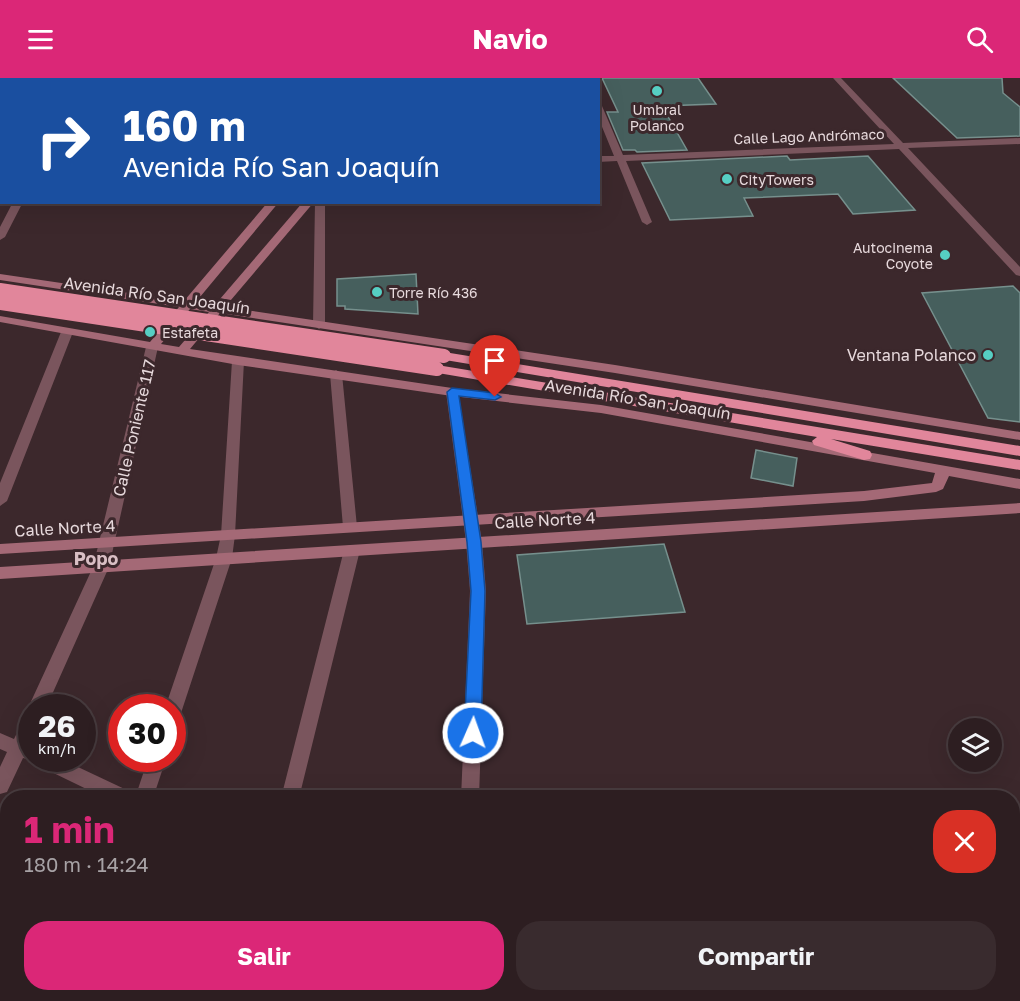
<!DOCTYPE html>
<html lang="es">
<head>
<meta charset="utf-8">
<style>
  body { margin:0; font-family:"Golos Text",sans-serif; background:#392b2e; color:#f1f3f6; height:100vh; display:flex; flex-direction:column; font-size:22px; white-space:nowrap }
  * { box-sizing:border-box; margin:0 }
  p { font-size:20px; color:#a7a2a5 }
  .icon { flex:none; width:33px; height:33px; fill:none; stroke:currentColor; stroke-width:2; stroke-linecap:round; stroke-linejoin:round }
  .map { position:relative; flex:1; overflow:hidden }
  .details { position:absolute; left:0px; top:712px; width:1020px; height:212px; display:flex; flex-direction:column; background:#2d1e21; border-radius:24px 24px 0 0; box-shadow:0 6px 24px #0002,0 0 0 2px #483c3f }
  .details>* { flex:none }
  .guide { position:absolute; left:0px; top:0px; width:600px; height:126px; box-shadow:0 6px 24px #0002,0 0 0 2px #483c3f; background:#1a4fa0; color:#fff; overflow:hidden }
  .buttons { position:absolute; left:948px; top:640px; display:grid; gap:12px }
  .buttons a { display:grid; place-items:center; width:54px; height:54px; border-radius:50%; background:#2d1e21; box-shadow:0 6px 24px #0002,0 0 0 2px #483c3f; font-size:30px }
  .speed { position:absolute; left:18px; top:616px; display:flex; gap:12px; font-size:30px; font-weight:700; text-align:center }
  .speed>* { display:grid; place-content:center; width:78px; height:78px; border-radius:50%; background:#2d1e21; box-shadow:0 6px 24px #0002,0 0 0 2px #483c3f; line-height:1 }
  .speed small { font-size:15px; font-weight:400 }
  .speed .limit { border:9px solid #d22; background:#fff; color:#111 }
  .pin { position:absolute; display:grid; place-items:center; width:51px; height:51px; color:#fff; margin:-62px -26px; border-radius:50% 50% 50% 0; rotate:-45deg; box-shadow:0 0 6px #0007 }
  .pin .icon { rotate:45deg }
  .me { position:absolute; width:66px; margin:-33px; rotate:2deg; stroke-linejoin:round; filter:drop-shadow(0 0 4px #0008) }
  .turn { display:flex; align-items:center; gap:21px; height:126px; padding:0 24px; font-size:27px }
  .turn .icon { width:78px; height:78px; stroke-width:2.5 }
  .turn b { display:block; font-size:42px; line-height:51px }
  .round { display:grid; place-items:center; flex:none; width:63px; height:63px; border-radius:24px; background:#392b2e }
  .headline { display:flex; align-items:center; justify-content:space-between; height:102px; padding:0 24px }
  h1 { font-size:36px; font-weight:700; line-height:45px; color:#db2777 }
  .cta { display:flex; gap:12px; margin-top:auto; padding:12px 24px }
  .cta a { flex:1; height:69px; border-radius:24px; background:#db2777; color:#fff; font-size:24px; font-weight:700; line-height:69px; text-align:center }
  .cta a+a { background:#392b2e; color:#f1f3f6 }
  header { display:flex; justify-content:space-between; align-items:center; height:78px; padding:0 24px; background:#db2777; color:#fff; font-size:27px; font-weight:700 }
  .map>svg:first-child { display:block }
  .building { fill:#465f5d; stroke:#76908d; stroke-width:1.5 }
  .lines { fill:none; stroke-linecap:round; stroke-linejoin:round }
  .street { fill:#7a555d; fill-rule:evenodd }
  .secondary { fill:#a46976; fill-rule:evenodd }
  .highway { fill:#e1869b; fill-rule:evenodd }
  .rail { stroke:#d6c7ca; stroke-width:3; stroke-dasharray:4.5 4.5; stroke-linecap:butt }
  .highway-bridge { stroke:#e1869b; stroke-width:14 }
  .route { fill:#1a73e8; stroke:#114b97; stroke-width:1.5 }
  .poi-dot { fill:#56cec3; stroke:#3c282c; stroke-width:2 }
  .labels { text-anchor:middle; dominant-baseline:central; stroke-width:6; stroke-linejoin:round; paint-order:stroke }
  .far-poi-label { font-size:14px; fill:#e7d9dc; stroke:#3c282c; text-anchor:start }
  .far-street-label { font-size:14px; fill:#e7d9dc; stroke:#3c282c }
  .street-label { font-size:16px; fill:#e7d9dc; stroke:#3c282c }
  .poi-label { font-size:16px; fill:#e7d9dc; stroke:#3c282c; text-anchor:end }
  .neighbourhood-label { font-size:18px; font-weight:bold; fill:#d9bfc4; stroke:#3c282c }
</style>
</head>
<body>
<header><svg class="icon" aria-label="menu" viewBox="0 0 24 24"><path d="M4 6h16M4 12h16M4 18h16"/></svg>Navio<svg class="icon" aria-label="search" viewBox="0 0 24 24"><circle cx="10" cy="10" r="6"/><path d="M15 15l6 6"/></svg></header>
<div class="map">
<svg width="1020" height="923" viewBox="0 0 1020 923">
  <rect width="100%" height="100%" fill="#3c282c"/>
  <path class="building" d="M602,0H698L716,26L662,28L687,72L637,74L635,72H623L607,34H618Z
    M893,0H1002L1003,15L1020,29V58L957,60Z
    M787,78L790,82L868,78L915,132L853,136L838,116L744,120L753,138L670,142L642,85Z
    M416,196L418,236L345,231V228H337V201Z
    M1013,208L1020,215V344L988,340L922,215Z
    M756,372L797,380L793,408L751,400Z
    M664,466L685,534L527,546L517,477Z"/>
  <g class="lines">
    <path class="street" d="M76,0H84V2H76Z
      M325,0H333V2H325Z
      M583,0H591V2H583Z
      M833,0H841L903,65L1020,60V66L908,70L1020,189V198L1016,197L899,71L626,83L652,144L647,147L642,144L617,83L598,84V78H614L598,39V26L602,28L623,77L894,66Z
      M13,124H23L5,159L0,162V149Z
      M315,124H325V247L319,251L313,247Z
      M67,250L73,254L7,423L0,428V405L61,254Z
      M152,265L158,269L109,489L46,630H32V662L29,667L32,668V681H61L131,714L133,720H105L37,687L35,683L23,680L7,714L0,716V689L7,674L0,671V655L14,661L26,637L31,635L28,630L93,489L146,269Z
      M238,279L244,283L235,457L232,480L181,635L178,640L172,642V630H165L216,480L221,457L232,283Z
      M336,292L342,296L357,449L350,454L343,449L330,296Z
      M452,310L458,314L482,464L486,513L479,720H461L470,513L466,464L446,314Z
      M352,467L357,468L360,472L299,720H281L344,472L347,468Z
      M148,681H166L153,720H135Z
      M61,916H83L81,923H59Z
      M229,916H251L249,923H227Z
      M446,916H476L479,923H449Z"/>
    <path class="secondary" d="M160,0H180L158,2Z
      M397,0H405L395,2Z
      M420,0H428L419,2Z
      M0,19H2V23H0Z
      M268,124H279L195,225L214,228L303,124H314L225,229L615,287L1020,354V362L615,295L220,235L190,271L452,310L601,327L1020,401V411L949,398L943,411L936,414L864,423L0,476V466L864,413L932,405L935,395L601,335L452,318L238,287L0,244V238L150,264L179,229L0,202V196L184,223ZM190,231L209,234L179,269L161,266Z
      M1020,425V435L0,501V489Z"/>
    <path class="highway" d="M444,274L1020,368V378L439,281L437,278Z
      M437,287L1020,382V392L831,361L870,373L872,377L870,381L864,382L814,367L812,363L817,359L432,294L430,291L432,288Z"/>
    <path class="rail" d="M68,2L85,0"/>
    <path class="highway-bridge" d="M0,212L444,278
      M0,225L437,291"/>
  </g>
  <path class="route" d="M452,310L495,315L501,319L495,322L459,318L481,464L485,513L481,655L478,660L473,662L467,660L464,655L471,513L467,464L447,314Z"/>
  <g class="poi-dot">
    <circle cx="657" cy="13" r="6"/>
    <circle cx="727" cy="101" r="6"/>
    <circle cx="945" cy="177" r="6"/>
    <circle cx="377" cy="214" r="6"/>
    <circle cx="150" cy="254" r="6"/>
    <circle cx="988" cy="277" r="6"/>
  </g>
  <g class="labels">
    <g class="far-poi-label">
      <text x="657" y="31" text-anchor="middle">Umbral<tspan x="657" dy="16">Polanco</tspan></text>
      <text x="739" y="101">CityTowers</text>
      <text x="933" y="169" text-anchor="end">Autocinema<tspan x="933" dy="16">Coyote</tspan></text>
      <text x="389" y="214">Torre Río 436</text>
      <text x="162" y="254">Estafeta</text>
    </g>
    <g class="far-street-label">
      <text transform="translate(809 58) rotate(-2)">Calle Lago Andrómaco</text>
    </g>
    <g class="street-label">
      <text transform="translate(157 217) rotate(8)">Avenida Río San Joaquín</text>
      <text transform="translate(638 321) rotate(9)">Avenida Río San Joaquín</text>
      <text transform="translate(134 350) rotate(-77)">Calle Poniente 117</text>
      <text transform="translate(545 442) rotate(-3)">Calle Norte 4</text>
      <text transform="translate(65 450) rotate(-3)">Calle Norte 4</text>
    </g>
    <g class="poi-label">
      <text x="976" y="277">Ventana Polanco</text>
    </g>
    <g class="neighbourhood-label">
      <text x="96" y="480">Popo</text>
    </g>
  </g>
</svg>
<div class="buttons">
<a><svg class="icon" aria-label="layers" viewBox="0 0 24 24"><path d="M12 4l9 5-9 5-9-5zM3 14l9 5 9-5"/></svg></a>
</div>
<div class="speed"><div>26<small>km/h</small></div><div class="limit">30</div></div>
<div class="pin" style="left:495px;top:319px;background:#d93025"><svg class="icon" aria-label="arrive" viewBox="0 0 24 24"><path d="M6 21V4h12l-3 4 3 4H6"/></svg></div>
<svg class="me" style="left:473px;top:655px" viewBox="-20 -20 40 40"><circle r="17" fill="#1a73e8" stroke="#fff" stroke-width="3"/><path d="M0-11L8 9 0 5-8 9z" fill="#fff"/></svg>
<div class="guide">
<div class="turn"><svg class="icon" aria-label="right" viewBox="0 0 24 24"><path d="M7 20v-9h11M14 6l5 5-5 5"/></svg><div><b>160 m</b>Avenida Río San Joaquín</div></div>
</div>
<section class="details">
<div class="headline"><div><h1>1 min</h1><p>180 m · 14:24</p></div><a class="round" style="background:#d93025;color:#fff"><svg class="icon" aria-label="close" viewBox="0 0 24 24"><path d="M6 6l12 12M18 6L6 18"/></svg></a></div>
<div class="cta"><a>Salir</a><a>Compartir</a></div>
</section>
</div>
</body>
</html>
